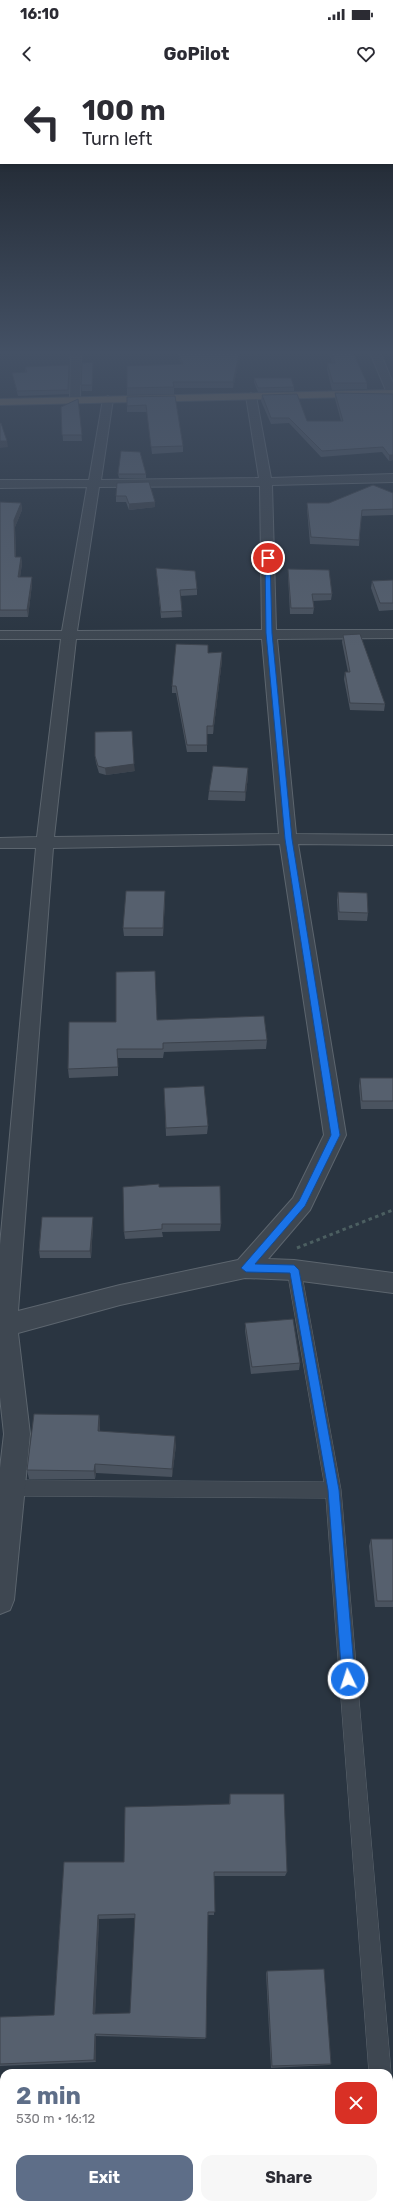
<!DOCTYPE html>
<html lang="en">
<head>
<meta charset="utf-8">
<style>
  body { margin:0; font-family:Rubik,sans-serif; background:#f7f7f7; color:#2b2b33; height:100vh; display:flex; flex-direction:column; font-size:15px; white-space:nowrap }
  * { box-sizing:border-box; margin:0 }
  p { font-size:13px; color:#7c7c81 }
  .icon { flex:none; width:22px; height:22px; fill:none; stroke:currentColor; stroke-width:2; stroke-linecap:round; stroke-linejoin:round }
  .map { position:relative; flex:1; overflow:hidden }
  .side { position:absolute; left:0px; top:1989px; width:393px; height:140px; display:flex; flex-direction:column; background:#fff; border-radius:12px 12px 0 0; box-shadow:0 2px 6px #0003 }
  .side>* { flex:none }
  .banner { position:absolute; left:0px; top:0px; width:393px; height:84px; box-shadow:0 2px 6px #0003; background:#fff; color:#2b2b33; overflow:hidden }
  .pin { position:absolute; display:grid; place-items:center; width:34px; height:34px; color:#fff; margin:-17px; border:2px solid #fff; border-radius:50%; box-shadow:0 1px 4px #0007 }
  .me { position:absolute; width:44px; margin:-22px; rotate:356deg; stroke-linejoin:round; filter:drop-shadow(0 0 3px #0008) }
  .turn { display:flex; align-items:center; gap:14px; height:84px; padding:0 16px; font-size:18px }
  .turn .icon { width:52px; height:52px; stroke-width:2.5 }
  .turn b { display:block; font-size:28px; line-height:34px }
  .round { display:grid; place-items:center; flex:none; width:42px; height:42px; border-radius:12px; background:#f7f7f7 }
  .head { display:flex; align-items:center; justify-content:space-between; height:68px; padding:0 16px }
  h1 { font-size:24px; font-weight:700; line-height:30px; color:#5e6e88 }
  .cta { display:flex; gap:8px; margin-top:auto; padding:8px 16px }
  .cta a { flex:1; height:46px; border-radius:12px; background:#5e6e88; color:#fff; font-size:16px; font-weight:700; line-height:46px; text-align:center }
  .cta a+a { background:#f7f7f7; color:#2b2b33 }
  .status { display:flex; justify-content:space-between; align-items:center; height:28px; padding:0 20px; background:#fff; direction:ltr }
  .status svg { height:11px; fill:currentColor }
  header { display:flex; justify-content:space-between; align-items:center; height:52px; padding:0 16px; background:#fff; font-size:18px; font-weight:700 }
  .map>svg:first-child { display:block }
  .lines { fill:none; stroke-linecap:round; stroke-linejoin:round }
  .lane-casing { stroke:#5c656e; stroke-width:1 }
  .street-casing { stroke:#5c656e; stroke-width:2 }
  .highway-casing { stroke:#49525b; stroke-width:2 }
  .path { stroke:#4c5f61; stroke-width:3; stroke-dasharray:3.5 3.5; stroke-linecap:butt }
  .lane { fill:#3e4751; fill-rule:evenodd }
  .street { fill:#3e4751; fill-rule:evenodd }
  .highway { fill:#766b5c; fill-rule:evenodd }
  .wall { fill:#4a535f; fill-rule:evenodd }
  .shaded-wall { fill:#3c434d }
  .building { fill:#56606e; stroke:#3c434d; fill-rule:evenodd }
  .route { fill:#1a73e8; stroke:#114b97 }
</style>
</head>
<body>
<div class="status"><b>16:10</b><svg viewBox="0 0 49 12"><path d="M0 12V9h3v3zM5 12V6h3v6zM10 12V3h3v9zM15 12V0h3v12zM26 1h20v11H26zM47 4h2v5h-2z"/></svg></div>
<header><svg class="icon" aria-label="back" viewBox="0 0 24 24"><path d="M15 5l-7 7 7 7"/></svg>GoPilot<svg class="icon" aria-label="heart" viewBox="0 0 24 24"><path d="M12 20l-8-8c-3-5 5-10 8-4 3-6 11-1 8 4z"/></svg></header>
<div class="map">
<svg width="393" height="2129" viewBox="0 0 393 2129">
  <rect width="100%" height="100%" fill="#2a3541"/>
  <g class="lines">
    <defs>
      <path id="lane" d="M294,1184L299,1186L301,1190L341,1410L391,1993L389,1997V1993H369L326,1418L12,1416L6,1413L4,1408L6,1403L12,1400L324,1402L287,1190L289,1186Z"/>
      <path id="street" d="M71,270H81L80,320L75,323L70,320Z
        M369,270H379L393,303V316L387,313Z
        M251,313L256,316L271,398L393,394V402L272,405L276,550H393V558L277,559L296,754L393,755V765L298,764L346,1055L310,1130L268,1179L294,1180L393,1193V1213L294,1200L245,1198L120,1225L18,1253L30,1354L14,1520L10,1530L0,1534V1388L4,1354L0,1317V1165L36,768H0V758L37,757L61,559H0V551H62L87,407L0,408V400H89L103,319L108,316L113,319L101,400L259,398L246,316ZM260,406L262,550L77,551L99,407ZM76,559H262L279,754L54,757ZM280,764L324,1055L293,1118L238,1180L120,1205L18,1231L53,768Z
        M0,2045H4V2083H0Z
        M389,2045H393V2083H389Z
        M237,2125H275L273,2129H235Z"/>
      <path id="highway" d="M393,310V316L0,325V319Z"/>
    </defs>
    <use href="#lane" class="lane-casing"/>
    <use href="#street" class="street-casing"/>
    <use href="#highway" class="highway-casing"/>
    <path class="path" d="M297,1168L393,1130"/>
    <use href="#lane" class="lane"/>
    <use href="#street" class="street"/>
    <use href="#highway" class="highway"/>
  </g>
  <path class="wall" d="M328,270H352L367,303V309L332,310L327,290V283H332Z
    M178,273L240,276L233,308H174V314L127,315V286L181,284L179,278Z
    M93,282L92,311H82L81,305Z
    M69,285V314L18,316L13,297L12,293L25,292V287Z
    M254,298L294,307V311L258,312L254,302Z
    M335,313L393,314V380L389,381L382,372L321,377L289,343L271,344L261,321L262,315L307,341H341L335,319Z
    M175,316L183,366V372L152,374L147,332H127V317Z
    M78,319L82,361H63L61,327Z
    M118,394H146V398H119Z
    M117,403L155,422V427L129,430L126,422H116V416Z
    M393,413V435L361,436L359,466L310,464L307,429V423H329Z
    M0,422L21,423L22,430L15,447L16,477H21L22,484L20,497L32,504L28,537H0Z
    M156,488L197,509V515L180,516L182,537L161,538Z
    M288,489L332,514L331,520L313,521L314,528L313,534H290L288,495Z
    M393,500V530L379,531L371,508L372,501Z
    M343,555L385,624L384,631L350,630L344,599L345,592H348L342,562Z
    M208,573L222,580L213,654H207V672H187L176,613H172V606Z
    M95,676L135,691L106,695L99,693L96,683Z
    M248,696L245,721L208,720L209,711Z
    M338,812L368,833L367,841L338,840L337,820Z
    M165,819L163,856H124L123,848Z
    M157,940L267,960L266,969L164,972L163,978H118V996L69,998L68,989L116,942Z
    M360,998H393V1029H361L359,1006Z
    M164,1008L208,1046L207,1054L166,1056Z
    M159,1107L221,1144L220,1151L162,1152L163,1157L125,1159L124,1152Z
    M93,1145L91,1178H40L39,1171Z
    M245,1243L300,1283L299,1290L251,1294L245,1251Z
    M99,1335L100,1344V1351L176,1365L172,1397L96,1393L95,1399H29L27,1390Z
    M371,1459H393V1527H375L369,1466Z
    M230,1714L287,1792L285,1796H214V1835H208L205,1959L96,1956V1982L0,1986V1937L54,1935L64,1782H124L229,1724ZM135,1838L130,1933L95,1934L99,1839Z
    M267,1891L331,1984L329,1985L271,1988L266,1893Z"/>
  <path class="shaded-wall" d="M240,270V276L233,308V302Z
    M0,361H7L8,367L0,368Z
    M389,375H393V380L389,381Z
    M155,422V427L129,430V424Z
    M21,423L22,430L15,447L16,484L15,477L14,440Z
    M21,477L22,484L19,504L18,497Z
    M32,497V504L28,537L27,530Z
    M222,572V580L213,654V646Z
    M134,684L135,691L106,695L105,688Z
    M248,688V696L245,721V712Z
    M165,811V819L163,856V848Z
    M93,1137V1145L91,1178L90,1171Z
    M99,1335L100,1344L99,1360L98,1351Z
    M175,1356L176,1365L172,1397V1389Z
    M95,1384L96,1393L95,1399L94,1391Z
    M98,1835L99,1839L95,1936L93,1934Z
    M95,1954L96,1956V1982L94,1980Z"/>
  <path class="building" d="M224,270H240L233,302H173L174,307L127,308V286L183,284L178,273Z
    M331,270H352L367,303H333L327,283H335Z
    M93,282L92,305H81L82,283Z
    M69,285L68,310L17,311L12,293L27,292L25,287Z
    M254,298H291L294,307L258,308Z
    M335,313L393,314V375H389L383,367L322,371L289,338H271L262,315L297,314L307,341H343Z
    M175,316L183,366L151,367L146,325L127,326V317Z
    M78,319L82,355H62L61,327Z
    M0,343H1L7,361H0Z
    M121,371L140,372L146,394H118Z
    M149,402L155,422L129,424L126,416H116L117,403Z
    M373,405L393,413V429L362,430L359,460L311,457L307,423H329Z
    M0,422L21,423L14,440L15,477H21L18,497H32L27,530H0Z
    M156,488L195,491L197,509L180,510L182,531L161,532Z
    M288,489L329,490L332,514H312L314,528H291Z
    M393,500V523H380L372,501Z
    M360,554L385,624L350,623L345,592H350L343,555Z
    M176,564L208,565V573L222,572L213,646H207V665H187L176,606H172Z
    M132,651L134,684L105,688L98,686L95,676V652Z
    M213,686L248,688L245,712L209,711Z
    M126,811H165L163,848H123Z
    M338,812L367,813L368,833L339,832Z
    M155,891L157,940L264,936L267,960L163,963V969H117L118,987L68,989L69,942H116V892Z
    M360,998H393V1021H362Z
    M204,1006L208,1046L166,1048L164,1008Z
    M159,1104V1107L220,1106L221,1144H162V1149L124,1152L123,1107Z
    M42,1137H93L90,1171H39Z
    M293,1239L300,1283L252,1287L245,1243Z
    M34,1334L99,1335L98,1351L175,1356L172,1389L95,1384L94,1391L27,1390Z
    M371,1459H393V1521H377Z
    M230,1714H284L287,1792H214L215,1832H208L206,1958L95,1954L94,1980L0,1984V1937L54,1935L64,1782H124L125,1727L230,1724ZM135,1834L130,1933L93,1934L98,1835Z
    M324,1889L331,1984L272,1986L267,1891Z"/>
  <linearGradient id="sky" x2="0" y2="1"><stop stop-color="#171d24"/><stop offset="0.48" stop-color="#445165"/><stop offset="1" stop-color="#445165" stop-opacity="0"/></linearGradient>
  <rect width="393" height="568" fill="url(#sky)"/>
  <path class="route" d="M268,476L270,478L272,553L292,759L340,1055L305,1126L255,1184L294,1185L299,1190L339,1410L355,1599L353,1603L348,1605L344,1603L342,1599L328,1410L290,1193L246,1192L241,1188L299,1121L331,1055L285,759L266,553L265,478Z"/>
</svg>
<div class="pin" style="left:268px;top:478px;background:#d93025"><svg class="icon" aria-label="arrive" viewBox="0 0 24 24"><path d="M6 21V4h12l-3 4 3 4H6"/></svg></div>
<svg class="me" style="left:348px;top:1599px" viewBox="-20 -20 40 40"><circle r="17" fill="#1a73e8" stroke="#fff" stroke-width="3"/><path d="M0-11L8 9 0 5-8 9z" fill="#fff"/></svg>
<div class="banner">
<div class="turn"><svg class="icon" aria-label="left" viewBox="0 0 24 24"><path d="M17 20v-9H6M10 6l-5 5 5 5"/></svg><div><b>100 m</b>Turn left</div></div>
</div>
<section class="side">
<div class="head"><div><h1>2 min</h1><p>530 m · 16:12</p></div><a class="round" style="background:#d93025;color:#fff"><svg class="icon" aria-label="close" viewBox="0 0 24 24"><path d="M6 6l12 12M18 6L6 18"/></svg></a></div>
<div class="cta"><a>Exit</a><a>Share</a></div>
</section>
</div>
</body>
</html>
